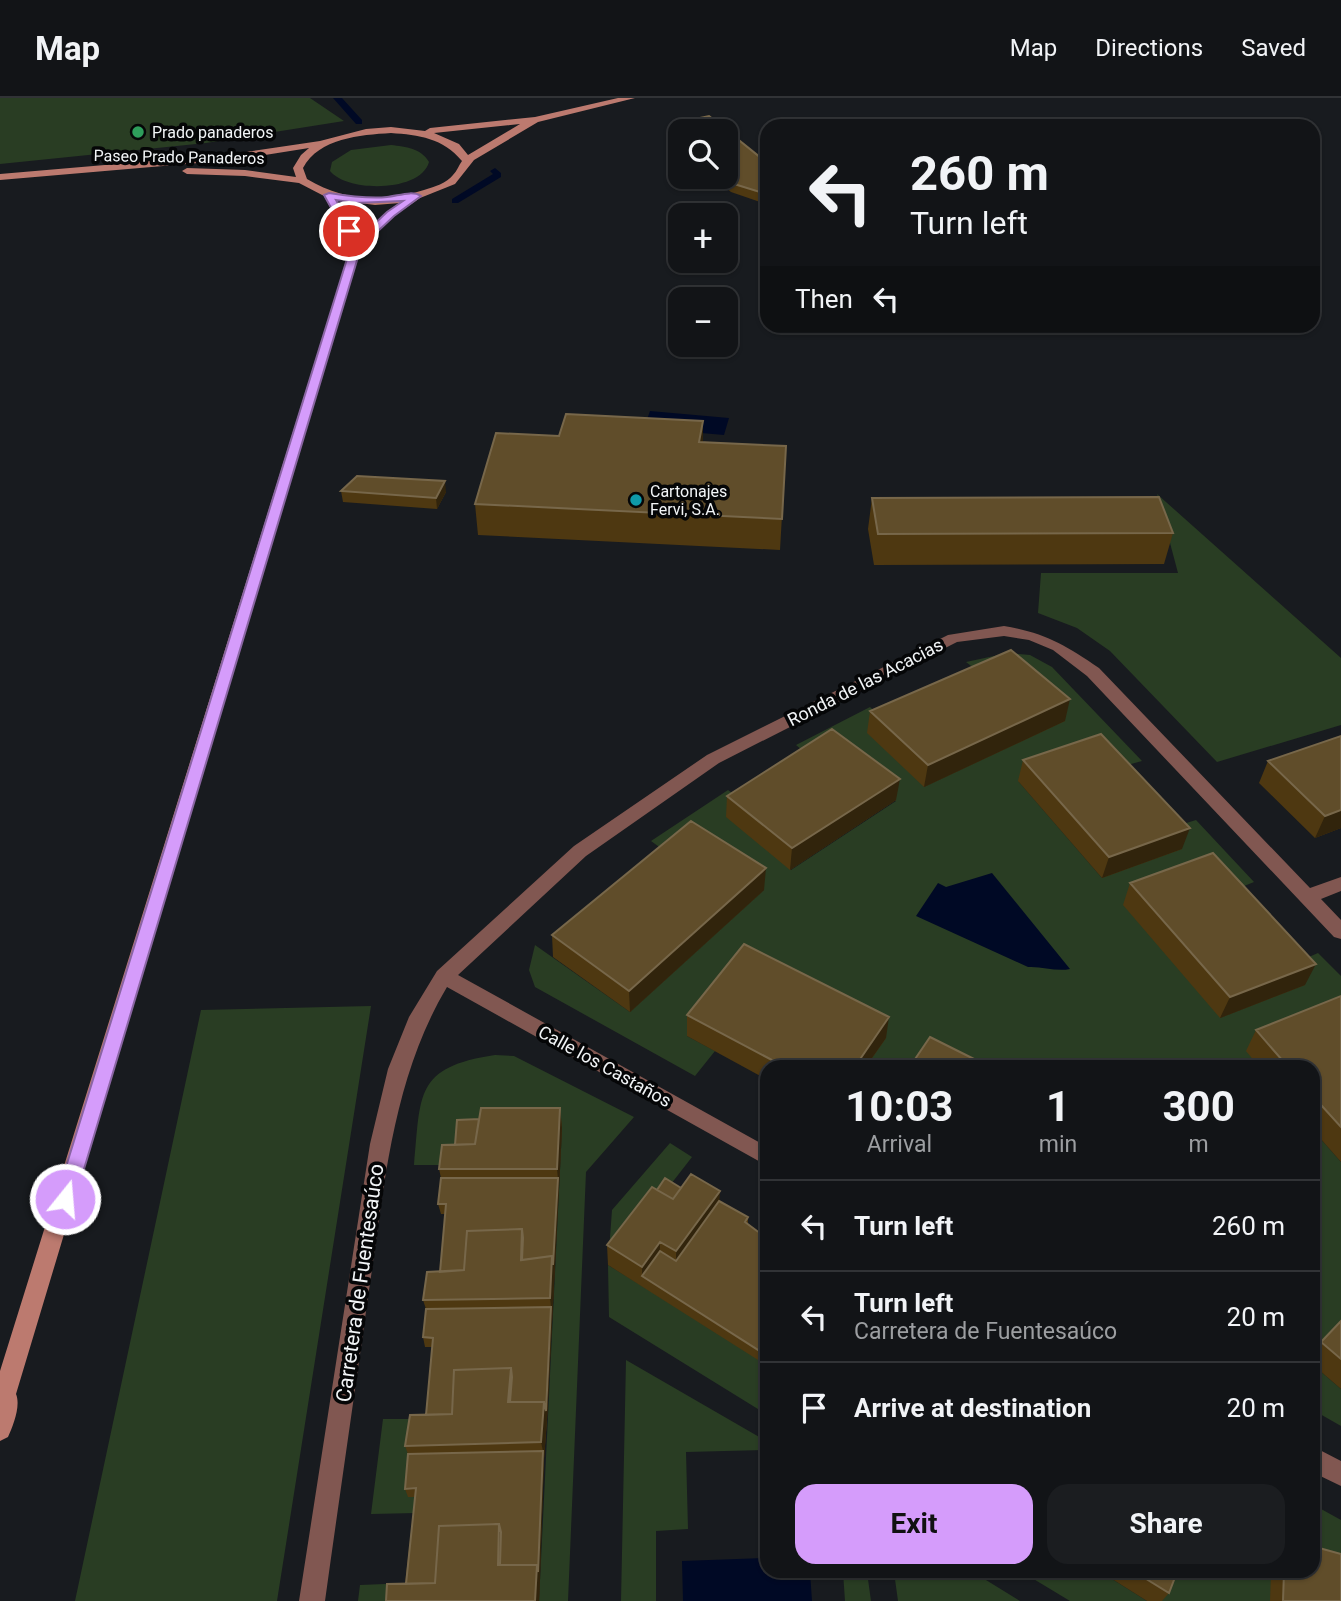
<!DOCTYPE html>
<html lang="en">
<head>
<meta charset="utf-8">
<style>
  body { margin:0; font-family:Roboto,sans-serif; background:#1b1d20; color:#f1f3f6; height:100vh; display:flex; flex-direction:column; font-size:26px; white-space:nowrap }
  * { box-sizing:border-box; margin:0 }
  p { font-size:23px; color:#9c9ea1 }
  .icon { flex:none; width:38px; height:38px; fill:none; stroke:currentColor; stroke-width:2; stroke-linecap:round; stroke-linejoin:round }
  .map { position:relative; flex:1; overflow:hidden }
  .drawer { position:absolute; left:760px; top:962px; width:560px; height:518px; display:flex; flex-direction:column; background:#121417; border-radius:21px; box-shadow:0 2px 5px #0004,0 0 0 2px #313336 }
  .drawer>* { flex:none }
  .banner { position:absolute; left:760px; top:21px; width:560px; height:214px; border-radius:21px; box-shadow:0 2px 5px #0004,0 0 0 2px #313336; background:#121417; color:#f1f3f6; overflow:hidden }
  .tools { position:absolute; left:668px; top:21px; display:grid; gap:14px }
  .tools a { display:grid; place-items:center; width:70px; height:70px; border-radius:14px; background:#121417; box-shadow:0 2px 5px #0004,0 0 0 2px #313336; font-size:35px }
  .pin { position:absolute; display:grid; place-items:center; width:60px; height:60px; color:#fff; margin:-30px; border:4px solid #fff; border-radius:50%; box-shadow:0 2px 7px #0007 }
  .me { position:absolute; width:77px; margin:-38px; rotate:17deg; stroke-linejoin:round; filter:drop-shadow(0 0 5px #0008) }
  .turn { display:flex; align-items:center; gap:24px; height:147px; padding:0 35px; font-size:32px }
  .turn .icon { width:91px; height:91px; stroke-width:2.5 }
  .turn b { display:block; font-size:49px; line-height:60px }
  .then { display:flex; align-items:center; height:66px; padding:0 35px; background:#0003; gap:14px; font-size:26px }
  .eta { display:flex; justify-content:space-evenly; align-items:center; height:119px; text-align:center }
  .eta b { font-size:42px; font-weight:700; line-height:49px }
  .primary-button { display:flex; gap:14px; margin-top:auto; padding:14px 35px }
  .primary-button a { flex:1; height:80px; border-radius:21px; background:#d59cfb; color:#111; font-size:28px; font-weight:700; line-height:80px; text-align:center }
  .primary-button a+a { background:#1b1d20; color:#f1f3f6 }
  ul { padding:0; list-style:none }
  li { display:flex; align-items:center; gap:21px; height:91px; padding:0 35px; border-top:2px solid #313336 }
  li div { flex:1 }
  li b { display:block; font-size:26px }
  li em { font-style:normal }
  header { display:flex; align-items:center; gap:42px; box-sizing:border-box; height:98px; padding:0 35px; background:#121417; border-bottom:2px solid #313336 }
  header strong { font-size:33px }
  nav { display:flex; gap:38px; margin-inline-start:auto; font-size:24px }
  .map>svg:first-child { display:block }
  .green { fill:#293d23 }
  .water { fill:#000925 }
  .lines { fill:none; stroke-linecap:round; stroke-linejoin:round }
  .stream { fill:#000925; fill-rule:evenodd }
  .street { fill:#815751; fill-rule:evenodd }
  .secondary { fill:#bc7a6f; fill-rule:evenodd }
  .wall { fill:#4e3811 }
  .shaded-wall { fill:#31240c }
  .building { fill:#604d2a; stroke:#77674a; stroke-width:2 }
  .route { fill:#d59cfb; stroke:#8a65a3; stroke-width:2 }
  .leisure-dot { fill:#2e9e5b; stroke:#050607; stroke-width:2.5 }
  .culture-dot { fill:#0f9aa8; stroke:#050607; stroke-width:2.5 }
  .labels { text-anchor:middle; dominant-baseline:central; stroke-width:7; stroke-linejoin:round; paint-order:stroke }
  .far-poi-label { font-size:16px; fill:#f2f5f7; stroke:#050607; text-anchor:start }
  .far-street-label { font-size:16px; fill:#f2f5f7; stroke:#050607 }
  .street-label { font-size:18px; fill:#f2f5f7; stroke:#050607 }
  .near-street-label { font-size:21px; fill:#f2f5f7; stroke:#050607 }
</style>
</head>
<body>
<header>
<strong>Map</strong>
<nav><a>Map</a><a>Directions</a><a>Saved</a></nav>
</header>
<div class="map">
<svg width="1341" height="1503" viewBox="0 0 1341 1503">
  <rect width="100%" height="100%" fill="#181b1f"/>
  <path class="green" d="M0,0H310L344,23L206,45L0,66Z
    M391,47C406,49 421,50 429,64C421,94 348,95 330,73L332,64L351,52Z
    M1157,396L1341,560V627L1217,664L1110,553L1077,530L1038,515L1041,475H1178Z
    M1008,555L1030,557L1052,569L1142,663L1109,672L1019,684L1102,780L1164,732L1196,722L1254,784L1222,797L1220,920L1304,887L1288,868L1318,855L1341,878V927L1260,969H865L885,940L687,938L715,953L695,978L535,889L529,872L535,847L630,914L764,792L673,759L651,743L728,692L747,706L791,772L896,703L815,663L796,647L870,609L888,626L924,689L1064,623L988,581L966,564Z
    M371,908L277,1503H75L201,912Z
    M495,957L514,958L634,1019L586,1074L568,1503H539L562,1031L456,1067H414C421,997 414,969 495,957Z
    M1312,1031L1341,1064V1227L1312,1257Z
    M670,1045L692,1059L608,1167L766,1264V1316L609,1219L608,1167L612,1112Z
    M626,1262L766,1343V1352L686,1354L688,1431L656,1433V1503H621Z
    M1312,1266L1341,1291V1328L1313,1312Z
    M383,1321H428L408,1399H418L416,1415L371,1416Z
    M1312,1406L1341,1422V1476L1313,1468Z
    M843,1474H867L871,1503H845Z
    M894,1474H973L1020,1503H898Z
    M1022,1474H1101L1147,1503H1070Z
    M1172,1474H1271V1503H1160Z
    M410,1485L394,1503H358L360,1487Z"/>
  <path class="water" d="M650,313L729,320L724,337L644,330Z
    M992,775L1070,871C1056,874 1042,868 1028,869L916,818L938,785L946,789Z
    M766,1460V1474H810L812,1503H683L682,1463Z"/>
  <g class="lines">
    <path class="stream" d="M333,0H342L362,22V26H356Z
      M495,70L501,75V79L458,105H452V101L493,76L490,73Z"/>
    <path class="street" d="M1004,528C1045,535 1065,547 1099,570L1310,790L1341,779V793L1321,801L1341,822V841L1334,839L1087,578L1053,552L1029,542L1004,538L957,544L719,665L586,758L458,877L766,1048V1067L447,889C391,983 384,1093 368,1199C354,1300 339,1402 325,1503H299L370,1046L388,971L409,919L437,873L574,748L707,657L948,537Z
      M1312,1348L1341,1363V1388L1312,1374Z"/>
    <path class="secondary" d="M618,0H635L538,24L474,62L455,86L420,100L394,118L361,149L16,1296C21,1308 13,1328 8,1339L0,1343V1273L351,148L324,98L299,85L245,78L187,76L182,73L187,70L245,72L296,79L293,70L301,57L309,50L233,62L0,82V76L233,56L320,43L366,31L391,29L425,33L430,30L535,19ZM520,26L468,57L459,46L434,35ZM391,35C419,37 443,40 462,63C459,67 457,73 453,77C447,85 434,89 424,92C384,105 343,103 307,81L303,70C319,40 360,37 391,35ZM337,102L375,107L400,105L357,141Z"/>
  </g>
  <path class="wall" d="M695,21L766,64V104L763,105L731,94L713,79H726L699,33L695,30Z
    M681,36V51L676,47V37Z
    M559,338L786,348L780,452L478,437L475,406Z
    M341,393L446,394L437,411L343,404Z
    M872,400L1173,435L1164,466L874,467L868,431Z
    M870,613L1065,623L924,689L867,635Z
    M1341,638V730L1315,740L1259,685L1268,663Z
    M1023,662L1182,751L1102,780L1018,683Z
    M727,698L896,702L790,772L726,719Z
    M1130,785L1305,887L1220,920L1123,807Z
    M764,792L630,914L553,859L552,837Z
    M1341,898V1064L1312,1031V970H1260L1246,953L1256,932Z
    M687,917L886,940L865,970H766V981L687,938Z
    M560,1010L562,1030L547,1322L544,1361L539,1503H386L405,1486L415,1399H408L405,1391L408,1356L405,1348L426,1317L432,1249H425L423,1239L426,1211L423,1202L440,1174L445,1116H441L438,1106L441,1080L439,1071L455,1047L479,1021Z
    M681,1090L719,1103L748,1119V1126L766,1138V1267L608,1167L607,1147L657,1092Z
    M1341,1223V1291L1312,1266V1256L1321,1244Z
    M1101,1474H1177L1169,1495L1162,1503H1147Z
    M1271,1474H1312L1341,1503H1270Z"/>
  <path class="shaded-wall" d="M766,94V104L763,105V95Z
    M703,323V353L699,344Z
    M445,383L446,394L437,411L436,400Z
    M1070,601L1065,623L924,689L928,667Z
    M900,681L896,702L790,772L792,750Z
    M1341,712V730L1315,740L1325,718Z
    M1190,730L1182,751L1102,780L1109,759Z
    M766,770L764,792L630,914L629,893Z
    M1316,866L1305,887L1220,920L1230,899Z
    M889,919L886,940L865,970H854Z
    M560,1010L562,1030L559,1091L557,1071Z
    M558,1080L559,1091L547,1322L544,1361L540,1482L538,1474L543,1353L541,1344L551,1209L550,1200L552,1158Z
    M720,1093L719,1113L676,1172V1153Z
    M522,1131L525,1150L524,1171L521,1162Z
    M660,1144V1163L642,1178V1169Z
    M511,1270L514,1288L512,1312L508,1304Z
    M499,1426L503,1442L502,1475L498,1467Z
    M537,1467L540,1482L539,1503H535Z"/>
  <path class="building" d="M709,18L766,64V94L763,95L731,85L724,79H726V33H695L708,31L695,21Z
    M566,316L703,323L699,344L786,348L782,421L475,406L496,335L559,338Z
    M357,378L445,383L436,400L341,393Z
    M1159,399L1173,435L878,436L872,400Z
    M1011,552L1070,601L928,667L870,613Z
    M832,631L900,681L792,750L727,698Z
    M1101,636L1190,730L1109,759L1023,662Z
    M1341,638V712L1325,718L1268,663Z
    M691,723L766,770L629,893L552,837Z
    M1213,755L1316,866L1230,899L1130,785Z
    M744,846L889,919L854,970H787L687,917Z
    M1341,898V1029L1312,997V970H1289L1256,932Z
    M930,939L992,970H909Z
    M481,1010H560L557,1071H439L442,1047L475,1046Z
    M479,1021L475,1046L455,1047L457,1022Z
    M691,1076L720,1093L676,1153L660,1144L642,1169L607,1147L652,1089L673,1101Z
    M441,1080H558L553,1167L552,1158L522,1162L523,1140L522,1131L467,1133L464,1172L440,1174L446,1106H438Z
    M665,1080L681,1090L673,1101L657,1092Z
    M719,1103L748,1119L745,1124L757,1133L766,1138V1257L642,1178L660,1153L676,1163Z
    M522,1131L521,1162L552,1158L550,1200L423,1202L427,1174L464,1172L467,1133Z
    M551,1209L546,1313L544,1304H510L512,1279L511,1270L454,1272L452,1316L426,1317L433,1240L423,1239L426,1211Z
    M1341,1223V1261L1321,1244Z
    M511,1270L508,1304H544L541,1344L405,1348L410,1317L452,1316L454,1272Z
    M543,1353L538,1474L537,1467H500L501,1434L499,1426L439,1428L435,1485L406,1486L416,1390L405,1391L408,1356Z
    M499,1426L498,1467H537L535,1503H386L387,1486L435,1485L439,1428Z
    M1312,1448L1341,1456V1503H1283L1284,1474H1312Z
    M1135,1474H1177L1169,1495Z"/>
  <path class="route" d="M329,95C348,98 368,101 387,99C398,98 412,92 421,98L394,118L361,149L75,1101L72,1107L65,1110L58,1107L56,1101L351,148L387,114L403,103L356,105L336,102L354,133L349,136L344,133L324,97Z"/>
  <circle class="leisure-dot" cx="138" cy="34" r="7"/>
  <circle class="culture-dot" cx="636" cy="402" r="7"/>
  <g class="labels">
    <g class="far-poi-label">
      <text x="152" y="34">Prado panaderos</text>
      <text x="650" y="393">Cartonajes<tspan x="650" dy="18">Fervi, S.A.</tspan></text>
    </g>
    <g class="far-street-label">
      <text transform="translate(179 59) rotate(1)">Paseo Prado Panaderos</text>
    </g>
    <g class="street-label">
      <text transform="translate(865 584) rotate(-27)">Ronda de las Acacias</text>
      <text transform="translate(605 968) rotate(29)">Calle los Castaños</text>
    </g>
    <g class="near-street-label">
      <text transform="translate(360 1185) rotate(-82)">Carretera de Fuentesaúco</text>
    </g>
  </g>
</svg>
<div class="tools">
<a><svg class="icon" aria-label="search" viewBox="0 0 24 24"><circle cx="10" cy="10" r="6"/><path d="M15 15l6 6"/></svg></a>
<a>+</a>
<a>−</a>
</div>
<div class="pin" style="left:349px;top:133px;background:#d93025"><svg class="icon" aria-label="arrive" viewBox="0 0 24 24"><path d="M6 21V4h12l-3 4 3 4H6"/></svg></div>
<svg class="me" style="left:65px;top:1101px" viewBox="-20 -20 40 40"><circle r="17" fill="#d59cfb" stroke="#fff" stroke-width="3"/><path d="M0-11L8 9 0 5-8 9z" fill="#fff"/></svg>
<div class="banner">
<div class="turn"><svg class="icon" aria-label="left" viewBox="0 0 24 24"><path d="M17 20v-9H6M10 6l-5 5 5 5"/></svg><div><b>260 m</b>Turn left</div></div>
<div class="then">Then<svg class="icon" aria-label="left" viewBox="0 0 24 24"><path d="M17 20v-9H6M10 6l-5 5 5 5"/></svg></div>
</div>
<section class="drawer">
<div class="eta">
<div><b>10:03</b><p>Arrival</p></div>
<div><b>1</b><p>min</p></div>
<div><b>300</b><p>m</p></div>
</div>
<ul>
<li><svg class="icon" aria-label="left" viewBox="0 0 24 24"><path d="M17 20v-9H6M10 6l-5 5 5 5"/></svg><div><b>Turn left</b></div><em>260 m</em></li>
<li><svg class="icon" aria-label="left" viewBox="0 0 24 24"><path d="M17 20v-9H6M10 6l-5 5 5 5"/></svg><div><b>Turn left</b><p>Carretera de Fuentesaúco</p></div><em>20 m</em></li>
<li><svg class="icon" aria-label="arrive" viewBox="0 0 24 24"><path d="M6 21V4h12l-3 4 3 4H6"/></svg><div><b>Arrive at destination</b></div><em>20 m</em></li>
</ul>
<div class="primary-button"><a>Exit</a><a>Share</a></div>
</section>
</div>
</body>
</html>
